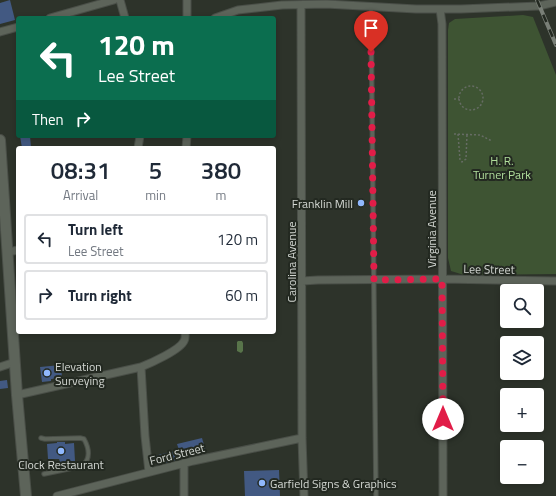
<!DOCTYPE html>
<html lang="en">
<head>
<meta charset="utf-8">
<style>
  body { margin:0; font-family:"Titillium Web",sans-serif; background:#f6f6f7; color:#1f2937; height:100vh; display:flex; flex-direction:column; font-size:15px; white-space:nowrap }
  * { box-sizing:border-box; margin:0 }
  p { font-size:13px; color:#747a83 }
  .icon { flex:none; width:22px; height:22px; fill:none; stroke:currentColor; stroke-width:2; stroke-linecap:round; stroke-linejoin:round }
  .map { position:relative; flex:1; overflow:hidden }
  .side { position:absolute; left:16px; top:146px; width:260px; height:188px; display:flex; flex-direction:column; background:#fff; border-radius:4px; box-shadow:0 2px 6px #0003 }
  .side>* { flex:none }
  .banner { position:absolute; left:16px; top:16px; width:260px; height:122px; border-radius:4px; box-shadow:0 2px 6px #0003; background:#0b6e4f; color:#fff; overflow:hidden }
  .buttons { position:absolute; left:500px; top:284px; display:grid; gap:8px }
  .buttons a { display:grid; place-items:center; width:44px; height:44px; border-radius:4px; background:#fff; box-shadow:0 2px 6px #0003; font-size:20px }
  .pin { position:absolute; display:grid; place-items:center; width:34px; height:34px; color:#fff; margin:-41px -17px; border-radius:50% 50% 50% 0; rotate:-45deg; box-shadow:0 0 4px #0007 }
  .pin .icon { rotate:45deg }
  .me { position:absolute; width:44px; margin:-22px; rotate:0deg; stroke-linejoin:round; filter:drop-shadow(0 0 3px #0008) }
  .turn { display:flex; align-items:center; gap:14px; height:84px; padding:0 16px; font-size:18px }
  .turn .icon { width:52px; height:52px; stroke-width:2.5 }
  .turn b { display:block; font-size:28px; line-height:34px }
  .then { display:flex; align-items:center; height:38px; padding:0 16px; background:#0003; gap:8px; font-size:15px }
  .eta { display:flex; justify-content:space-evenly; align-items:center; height:68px; text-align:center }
  .eta b { font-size:24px; font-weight:600; line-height:28px }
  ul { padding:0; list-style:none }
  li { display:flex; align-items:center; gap:12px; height:50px; margin:0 8px 6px; padding:0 8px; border:2px solid #e0e1e3; border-radius:4px }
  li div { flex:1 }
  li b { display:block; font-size:15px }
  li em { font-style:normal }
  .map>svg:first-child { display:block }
  .green { fill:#3e5433 }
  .water { fill:#58744a }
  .building { fill:#425982 }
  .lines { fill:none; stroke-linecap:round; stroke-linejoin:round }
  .lane-casing { stroke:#4a4f48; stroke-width:5.5 }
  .street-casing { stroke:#4a4f48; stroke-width:9 }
  .secondary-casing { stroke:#4a4f48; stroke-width:12 }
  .path { stroke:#666c64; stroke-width:1.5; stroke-dasharray:2 2; stroke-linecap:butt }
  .lane { stroke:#5d645a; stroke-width:3.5 }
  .street { stroke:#5d645a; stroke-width:7 }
  .secondary { stroke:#5d645a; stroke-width:10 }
  .rail-casing { stroke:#797f77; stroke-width:4 }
  .rail { stroke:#232921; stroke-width:2.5; stroke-dasharray:8; stroke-linecap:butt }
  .route { stroke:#e11d48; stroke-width:7; stroke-dasharray:0 12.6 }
  .poi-dot { fill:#90b8fd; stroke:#232921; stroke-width:1.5 }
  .labels { text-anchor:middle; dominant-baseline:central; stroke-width:4; stroke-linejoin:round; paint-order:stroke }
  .park-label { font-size:12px; fill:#b1df9c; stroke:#232921 }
  .poi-label { font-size:12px; fill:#d2d6d1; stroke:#232921; text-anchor:start }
  .street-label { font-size:12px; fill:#d2d6d1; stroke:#232921 }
</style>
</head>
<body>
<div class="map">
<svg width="556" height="496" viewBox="0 0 556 496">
  <rect width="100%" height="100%" fill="#2d332a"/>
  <path class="green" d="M523,15L533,17L556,75V274L464,275L451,271L448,258V30L449,23L455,19Z"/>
  <path class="water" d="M238,341H242L243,343V351L241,353L237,351V342Z"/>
  <path class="building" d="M10,0L15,20L0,24V3Z
    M20,136H30L31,147L22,148Z
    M61,365L62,378L51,379V381L42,382L40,367Z
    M7,380L8,388L0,389V381Z
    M202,438L206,452L157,465L154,456L179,450L177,444Z
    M57,442H65V444L74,443L75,461L60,462L59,459H48L47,444L57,443Z
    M279,470L280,496H245L244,471Z"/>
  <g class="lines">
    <defs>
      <path id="lane" d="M371,7L376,496
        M41,438L45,439L80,438L84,439C89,448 91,459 82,466L44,474"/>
      <path id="street" d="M120,0L125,18
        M187,0V18
        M301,5L302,438L304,496
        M440,9L442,24L443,496
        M50,18L114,0
        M215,18L238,10L282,5L326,4L416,9H461L539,6L556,2
        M0,32L18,27
        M138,148L140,136
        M186,148L187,136
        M8,252L18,250
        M302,281L318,280L442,279L556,281
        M0,367L15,362
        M141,367L145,436L149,472
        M17,395L141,367C151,363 180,350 184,341C186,338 185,335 185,332
        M184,463V496
        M57,496L193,461L302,438"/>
      <path id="secondary" d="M0,140L17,395L26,496"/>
    </defs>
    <use href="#lane" class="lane-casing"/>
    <use href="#street" class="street-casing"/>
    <use href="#secondary" class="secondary-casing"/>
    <path class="path" d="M459 98a12 12 0 1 1 24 0a12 12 0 1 1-24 0Z
      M454,99H459
      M454,134L480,135L492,141
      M458,134L460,160L462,162L466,159L467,134"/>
    <use href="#lane" class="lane"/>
    <use href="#street" class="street"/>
    <use href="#secondary" class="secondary"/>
    <defs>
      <path id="rail" d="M537,0L556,45"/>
    </defs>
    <use href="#rail" class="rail-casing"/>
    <use href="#rail" class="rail"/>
  </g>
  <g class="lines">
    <path class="route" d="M371,52L374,280L442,279L443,419"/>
  </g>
  <g class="poi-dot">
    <circle cx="361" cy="203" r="4"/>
    <circle cx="47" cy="373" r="4"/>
    <circle cx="61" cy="451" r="4"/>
    <circle cx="262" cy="483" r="4"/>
  </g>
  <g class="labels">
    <g class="park-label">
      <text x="502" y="160">H. R.<tspan x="502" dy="14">Turner Park</tspan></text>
    </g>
    <g class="poi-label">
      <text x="353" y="203" text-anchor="end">Franklin Mill</text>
      <text x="55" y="366">Elevation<tspan x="55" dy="14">Surveying</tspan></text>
      <text x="61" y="464" text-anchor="middle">Clock Restaurant</text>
      <text x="270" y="483">Garfield Signs &amp; Graphics</text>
    </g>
    <g class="street-label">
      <text transform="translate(431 229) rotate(-90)">Virginia Avenue</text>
      <text transform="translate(291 262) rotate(-90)">Carolina Avenue</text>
      <text transform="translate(489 269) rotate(1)">Lee Street</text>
      <text transform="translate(177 454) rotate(-14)">Ford Street</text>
    </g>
  </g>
</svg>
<div class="buttons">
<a><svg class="icon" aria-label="search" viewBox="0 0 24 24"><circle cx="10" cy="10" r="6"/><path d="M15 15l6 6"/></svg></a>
<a><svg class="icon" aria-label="layers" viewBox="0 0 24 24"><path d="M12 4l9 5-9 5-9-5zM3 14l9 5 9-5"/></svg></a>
<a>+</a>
<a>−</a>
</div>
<div class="pin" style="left:371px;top:52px;background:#d93025"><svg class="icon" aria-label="arrive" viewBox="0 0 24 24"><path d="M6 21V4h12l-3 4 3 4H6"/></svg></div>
<svg class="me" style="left:443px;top:419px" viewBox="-20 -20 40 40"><circle r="19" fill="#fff"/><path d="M0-13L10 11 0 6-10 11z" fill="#e11d48"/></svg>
<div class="banner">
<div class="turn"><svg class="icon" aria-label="left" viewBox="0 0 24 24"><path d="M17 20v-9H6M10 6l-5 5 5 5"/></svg><div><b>120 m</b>Lee Street</div></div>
<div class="then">Then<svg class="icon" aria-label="right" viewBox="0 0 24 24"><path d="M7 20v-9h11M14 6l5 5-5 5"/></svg></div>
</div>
<section class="side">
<div class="eta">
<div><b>08:31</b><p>Arrival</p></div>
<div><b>5</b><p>min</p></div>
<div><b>380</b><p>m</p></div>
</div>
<ul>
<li><svg class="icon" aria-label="left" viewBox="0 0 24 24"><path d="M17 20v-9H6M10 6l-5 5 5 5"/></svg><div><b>Turn left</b><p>Lee Street</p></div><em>120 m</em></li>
<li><svg class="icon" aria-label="right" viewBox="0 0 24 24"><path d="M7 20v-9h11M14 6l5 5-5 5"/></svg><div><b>Turn right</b></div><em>60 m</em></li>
</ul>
</section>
</div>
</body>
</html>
